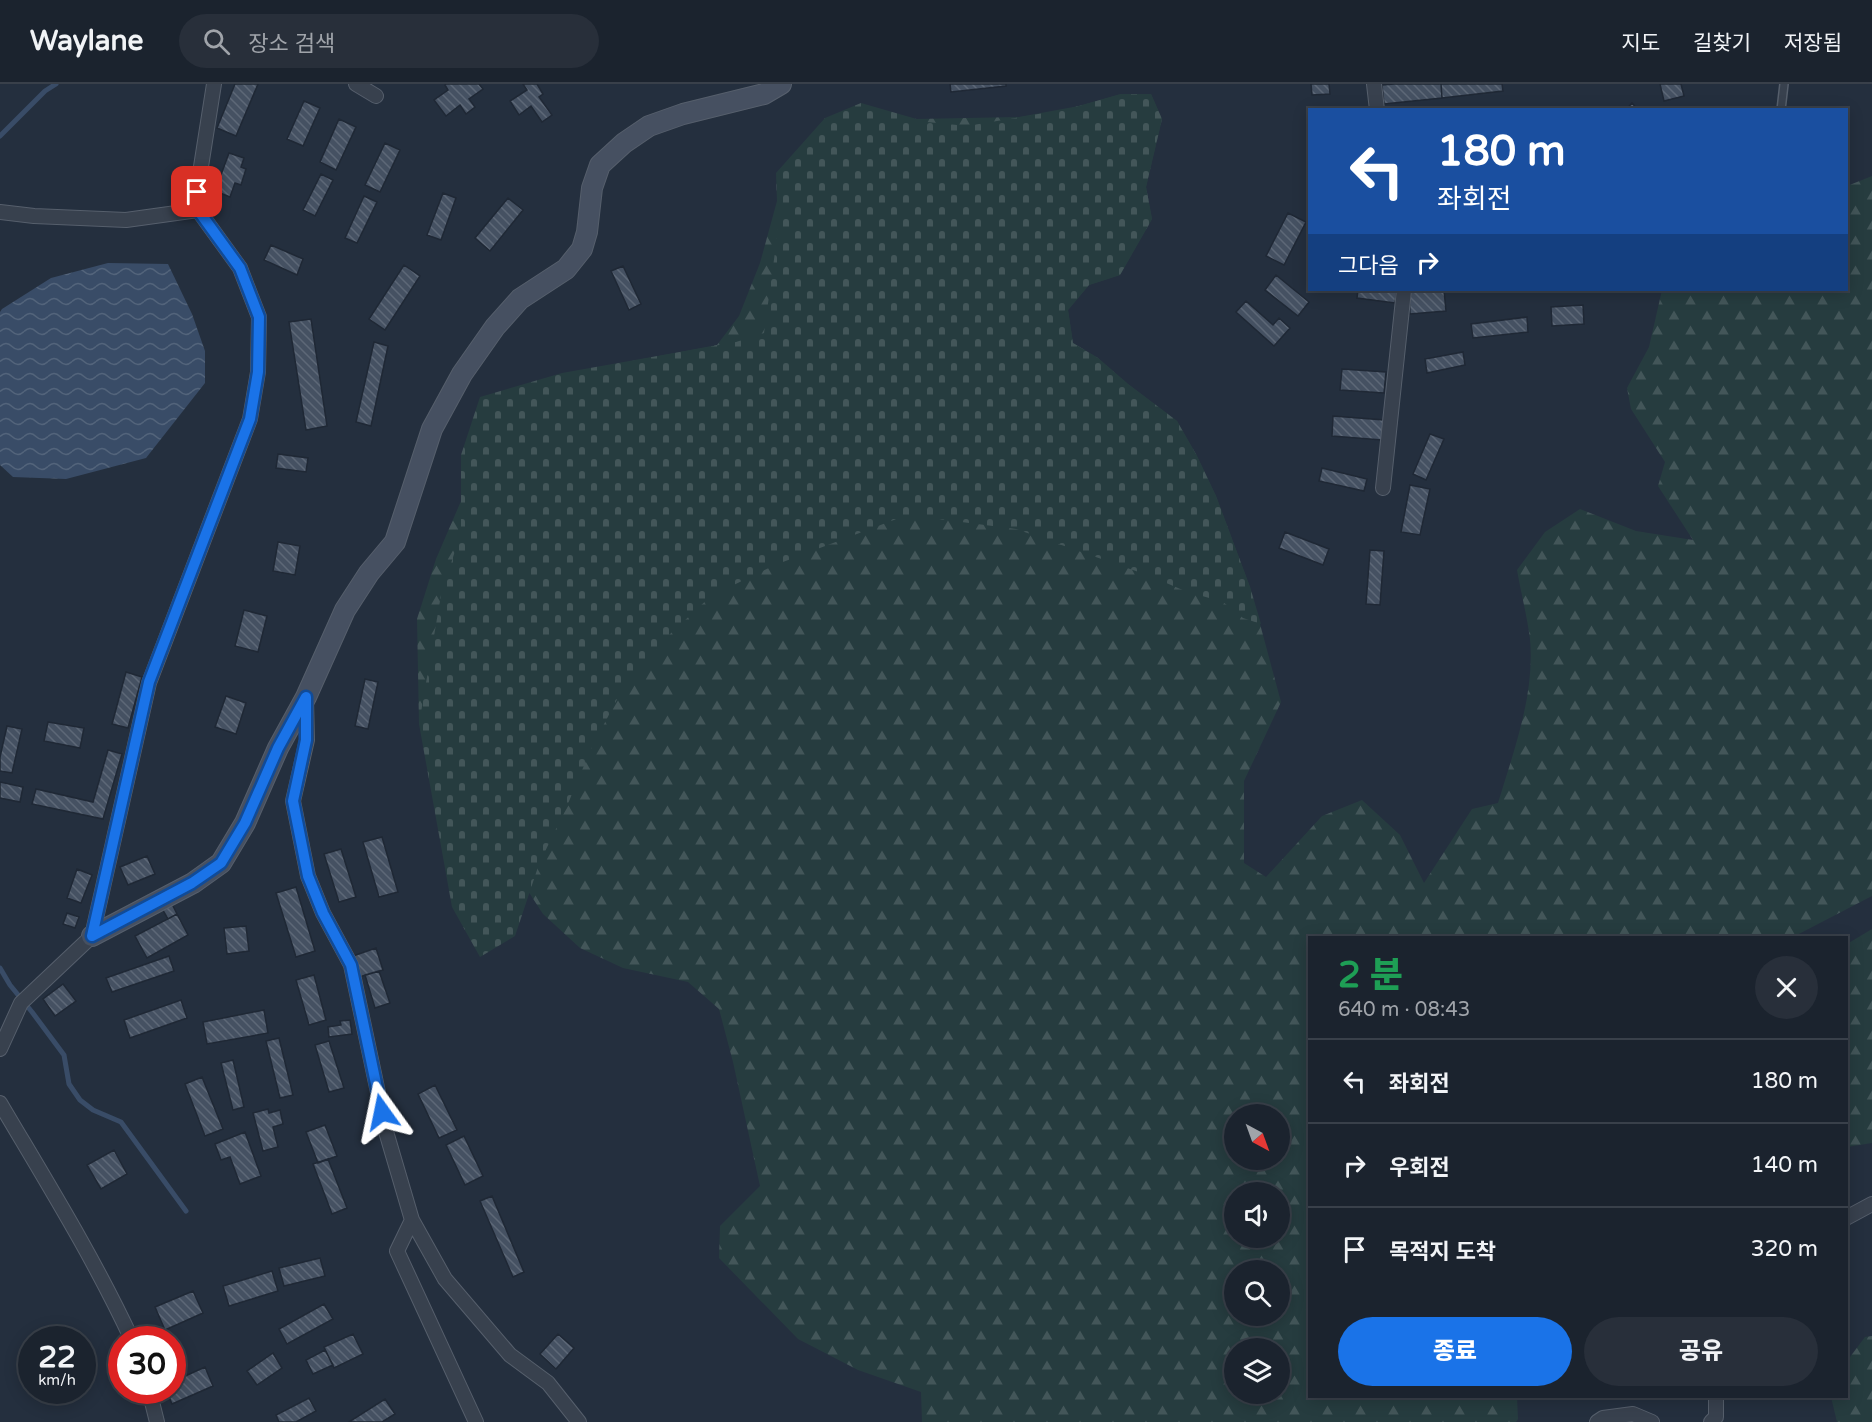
<!DOCTYPE html>
<html lang="ko">
<head>
<meta charset="utf-8">
<style>
  body { margin:0; font-family:"Varela Round","Noto Sans KR",sans-serif; background:#282f3a; color:#f1f3f6; height:100vh; display:flex; flex-direction:column; font-size:22px; white-space:nowrap }
  * { box-sizing:border-box; margin:0 }
  p { font-size:20px; color:#a0a4aa }
  .icon { flex:none; width:33px; height:33px; fill:none; stroke:currentColor; stroke-width:2; stroke-linecap:round; stroke-linejoin:round }
  .map { position:relative; flex:1; overflow:hidden }
  .sheet { position:absolute; left:1308px; top:852px; width:540px; height:462px; display:flex; flex-direction:column; background:#1b232e; border-radius:0px; box-shadow:0 3px 15px #0003,0 0 0 2px #39404a }
  .sheet>* { flex:none }
  .guide { position:absolute; left:1308px; top:24px; width:540px; height:183px; border-radius:0px; box-shadow:0 3px 15px #0003,0 0 0 2px #39404a; background:#1a4fa0; color:#fff; overflow:hidden }
  .needle { width:39px; rotate:139deg }
  .buttons { position:absolute; left:1224px; top:1020px; display:grid; gap:12px }
  .buttons a { display:grid; place-items:center; width:66px; height:66px; border-radius:50%; background:#1b232e; box-shadow:0 3px 15px #0003,0 0 0 2px #39404a; font-size:30px }
  .speed { position:absolute; left:18px; top:1242px; display:flex; gap:12px; font-size:30px; font-weight:700; text-align:center }
  .speed>* { display:grid; place-content:center; width:78px; height:78px; border-radius:50%; background:#1b232e; box-shadow:0 3px 15px #0003,0 0 0 2px #39404a; line-height:1 }
  .speed small { font-size:15px; font-weight:400 }
  .speed .limit { border:9px solid #d22; background:#fff; color:#111 }
  .pin { position:absolute; display:grid; place-items:center; width:51px; height:51px; color:#fff; margin:-26px; border-radius:12px; box-shadow:0 3px 9px #0006 }
  .me { position:absolute; width:66px; margin:-33px; rotate:348deg; stroke-linejoin:round; filter:drop-shadow(0 0 4px #0008) }
  .turn { display:flex; align-items:center; gap:21px; height:126px; padding:0 30px; font-size:27px }
  .turn .icon { width:78px; height:78px; stroke-width:2.5 }
  .turn b { display:block; font-size:42px; line-height:51px }
  .then { display:flex; align-items:center; height:57px; padding:0 30px; background:#0003; gap:12px; font-size:22px }
  .round { display:grid; place-items:center; flex:none; width:63px; height:63px; border-radius:32px; background:#282f3a }
  .summary { display:flex; align-items:center; justify-content:space-between; height:102px; padding:0 30px }
  h1 { font-size:36px; font-weight:800; line-height:45px; color:#1e9e55 }
  .cta { display:flex; gap:12px; margin-top:auto; padding:12px 30px }
  .cta a { flex:1; height:69px; border-radius:36px; background:#1a73e8; color:#fff; font-size:24px; font-weight:800; line-height:69px; text-align:center }
  .cta a+a { background:#282f3a; color:#f1f3f6 }
  ul { padding:0; list-style:none }
  li { display:flex; align-items:center; gap:18px; height:84px; padding:0 30px; border-top:2px solid #39404a }
  li div { flex:1 }
  li b { display:block; font-size:22px }
  li em { font-style:normal }
  header { display:flex; align-items:center; gap:36px; box-sizing:border-box; height:84px; padding:0 30px; background:#1b232e; border-bottom:2px solid #39404a }
  header strong { font-size:28px }
  nav { display:flex; gap:33px; margin-inline-start:auto; font-size:21px }
  .search { width:420px; height:54px; background:#282f3a; display:flex; align-items:center; gap:15px; box-sizing:border-box; padding:0 21px; border-radius:33px; color:#a0a4aa; font-size:22px }
  .map>svg:first-child { display:block }
  .forest { fill:url(#forest-firs); fill-rule:evenodd }
  .cemetery { fill:url(#cemetery-stones) }
  .water { fill:url(#water-waves) }
  .lines { fill:none; stroke-linecap:round; stroke-linejoin:round }
  .stream { stroke:#394c67; stroke-width:5 }
  .building { fill:url(#building-back-hatch); stroke:#1f2835; stroke-width:1.5 }
  .lane-casing { stroke:#565f6c; stroke-width:10 }
  .street-casing { stroke:#565f6c; stroke-width:16 }
  .secondary-casing { stroke:#565f6c; stroke-width:22 }
  .lane { stroke:#38414e; stroke-width:7 }
  .street { stroke:#38414e; stroke-width:14 }
  .secondary { stroke:#465061; stroke-width:20 }
  .route-casing { stroke:#114b97; stroke-width:15 }
  .route { stroke:#1a73e8; stroke-width:10 }
</style>
</head>
<body>
<header>
<strong>Waylane</strong>
<div class="search"><svg class="icon" aria-label="search" viewBox="0 0 24 24"><circle cx="10" cy="10" r="6"/><path d="M15 15l6 6"/></svg>장소 검색</div>
<nav><a>지도</a><a>길찾기</a><a>저장됨</a></nav>
</header>
<div class="map">
<svg width="1872" height="1338" viewBox="0 0 1872 1338">
  <defs>
    <pattern id="forest-firs" width="22" height="20" patternUnits="userSpaceOnUse" patternTransform="scale(1.5)"><rect width="22" height="20" fill="#263c3f"/><path d="M5 1l3.5 6h-7zM16 11l3.5 6h-7z" fill="#435659"/></pattern>
    <pattern id="cemetery-stones" width="16" height="16" patternUnits="userSpaceOnUse" patternTransform="scale(1.5)"><rect width="16" height="16" fill="#263c3f"/><path d="M2 7V4a2 2 0 0 1 4 0v3zM10 15v-3a2 2 0 0 1 4 0v3z" fill="#435659"/></pattern>
    <pattern id="water-waves" width="16" height="10" patternUnits="userSpaceOnUse" patternTransform="scale(1.5)"><rect width="16" height="10" fill="#394c67"/><path d="M0 5q4-4 8 0t8 0" fill="none" stroke="#53647b"/></pattern>
    <pattern id="building-back-hatch" width="6" height="6" patternUnits="userSpaceOnUse" patternTransform="scale(1.5)"><rect width="6" height="6" fill="#455162"/><path d="M-1 5l2 2M0 0l6 6M5-1l2 2" fill="none" stroke="#5d6877"/></pattern>
  </defs>
  <rect width="100%" height="100%" fill="#242f3e"/>
  <path class="forest" d="M1121,10H1151L1162,35L1146,103L1152,135L1120,191L1089,201L1068,226L1073,259L1098,274L1128,300L1177,337L1197,372L1216,412L1250,503L1281,618L1244,697V779L1266,793L1322,732L1362,716L1400,751L1424,799L1472,725L1498,719C1514,666 1535,611 1530,555C1527,532 1521,509 1517,486L1545,448L1580,425L1636,447L1693,456L1658,402L1665,378L1631,325L1627,304L1649,263L1662,206H1846L1847,102L1872,92V812L1793,853L1310,854V1312L1517,1313L1518,1335L1516,1338H922L921,1308L858,1286L798,1255L719,1174L720,1142L760,1102L733,978L719,925L688,898L623,884L580,864L543,830L419,640L417,535L436,475L461,417L632,277L717,261L739,232L760,179L777,117L916,35L1019,33L1079,22ZM1234,1030H1280V1076H1234ZM1234,1108H1280V1154H1234ZM1234,1186H1280V1232H1234ZM1234,1264H1280V1310H1234Z
    M1872,845V1059L1847,1063V860Z
    M1872,1252V1338H1837L1831,1313L1846,1312L1847,1277L1865,1253Z"/>
  <path class="cemetery" d="M1121,10H1151L1162,35L1146,103L1152,135L1120,191L1089,201L1068,226L1073,259L1098,274L1128,300L1177,337L1197,372L1216,412L1250,503L1261,540L1243,534L1223,518L1185,507L1150,492L1016,445L907,431L775,481L711,512L669,551L624,602L591,665L567,722L539,780L515,852L480,873L452,823L419,640L441,511L461,448V371L480,313L562,289L736,258L764,249L778,146L776,89L825,34L861,19L927,38L967,42L1068,25Z"/>
  <path class="water" d="M108,179L168,180L192,230L205,267V299L146,374L66,395L13,393L0,381V228L2,225L51,194Z"/>
  <g class="lines">
    <path class="stream" d="M0,52L45,7L56,0
      M0,884L10,901L32,928L64,971L69,1000L80,1016L93,1026L121,1038L186,1127"/>
  </g>
  <path class="building" d="M235,0H258L236,52L217,44Z
    M446,0H479L483,5L469,15L475,23L466,30L460,21L446,32L434,16L448,6L445,1Z
    M523,0H537L543,10L539,13L552,31L542,38L531,22L519,31L510,17L527,6Z
    M950,0H1006V2L951,8Z
    M1311,0H1329L1330,10L1312,11Z
    M1394,0H1441L1442,14L1384,20L1382,1Z
    M1441,0H1502L1503,7L1442,14Z
    M1660,0H1681L1684,12L1664,17Z
    M304,17L320,24L303,62L287,55Z
    M1632,19L1638,26H1626Z
    M339,35L356,43L336,86L320,78Z
    M385,59L400,66L380,108L365,101Z
    M229,69L244,74L241,83L246,85L241,101L235,99L230,113L215,107Z
    M321,90L333,96L315,132L303,126Z
    M443,109L456,114L441,156L427,151Z
    M364,112L377,118L357,159L345,154Z
    M508,114L523,126L490,167L475,154Z
    M1288,129L1306,138L1284,181L1266,172Z
    M271,161L303,175L297,191L264,176Z
    M404,181L420,192L385,246L369,235Z
    M623,182L641,220L629,226L611,187Z
    M1276,191L1309,218L1298,232L1265,206Z
    M1358,206H1397L1395,219L1357,214Z
    M1444,206L1446,227L1410,230L1409,208Z
    M1246,217L1273,241L1279,234L1290,244L1274,262L1236,228Z
    M1583,221L1584,240L1552,242L1551,223Z
    M1527,233L1528,248L1473,254L1471,240Z
    M311,235L327,342L306,346L289,238Z
    M374,258L388,262L371,342L356,338Z
    M1463,268L1465,281L1427,289L1425,275Z
    M1342,285L1386,288L1384,309L1340,306Z
    M1333,332L1384,336L1382,356L1332,352Z
    M1430,350L1444,355L1426,396L1413,390Z
    M278,370L308,374L306,388L276,384Z
    M1322,384L1367,395L1364,407L1319,397Z
    M1410,401L1430,405L1420,451L1401,448Z
    M1285,448L1329,465L1323,481L1279,464Z
    M278,458L300,462L295,491L273,487Z
    M1370,466L1384,467L1380,521L1366,520Z
    M244,526L267,532L258,568L235,562Z
    M126,588L142,593L128,644L112,640Z
    M365,595L378,598L368,645L355,642Z
    M226,612L246,619L236,650L215,643Z
    M48,638L84,644L80,664L44,657Z
    M7,642L22,645L12,689L0,687V673Z
    M108,666L122,670L103,735L32,720L36,705L93,718Z
    M0,698L23,703L20,718L0,714Z
    M382,753L398,808L379,813L363,758Z
    M341,765L356,813L339,818L324,770Z
    M147,772L155,790L128,801L120,783Z
    M77,785L92,791L81,819L67,814Z
    M296,803L315,867L296,873L276,809Z
    M171,818L177,830L168,835L161,823Z
    M67,829L79,833L75,844L63,840Z
    M177,830L188,851L147,874L135,852Z
    M246,842L249,867L227,870L224,844Z
    M376,864L383,886L359,893L353,872Z
    M169,872L174,887L112,908L106,894Z
    M379,887L390,919L375,924L365,891Z
    M314,891L326,936L309,941L296,896Z
    M63,900L76,917L55,932L43,915Z
    M181,916L187,934L130,954L124,936Z
    M264,926L268,949L207,960L203,938Z
    M350,936L352,950L329,953L328,943L341,941L340,937Z
    M279,954L293,1011L280,1014L266,957Z
    M329,957L344,1004L329,1008L315,961Z
    M233,976L244,1023L233,1026L221,979Z
    M202,993L223,1045L205,1052L185,1000Z
    M435,1001L457,1046L439,1054L418,1010Z
    M268,1025L269,1029L280,1026L283,1040L273,1043L278,1063L263,1067L253,1029Z
    M325,1041L337,1072L318,1079L306,1048Z
    M245,1048L261,1092L240,1100L230,1073L221,1076L215,1060Z
    M464,1052L483,1092L465,1101L446,1061Z
    M114,1066L127,1090L101,1105L87,1081Z
    M328,1075L347,1124L332,1130L313,1080Z
    M492,1112L524,1188L513,1193L480,1117Z
    M320,1174L325,1192L284,1202L279,1184Z
    M272,1187L278,1207L229,1222L223,1202Z
    M193,1207L203,1229L165,1246L155,1223Z
    M324,1220L333,1235L287,1260L279,1245Z
    M353,1250L363,1270L334,1284L324,1263Z
    M558,1250L574,1264L556,1285L540,1270Z
    M325,1266L333,1281L313,1290L306,1276Z
    M273,1269L282,1284L257,1301L247,1287Z
    M205,1283L213,1302L172,1320L166,1306H172V1298Z
    M309,1314L316,1327L296,1338H279L276,1331Z
    M385,1315L395,1330L382,1338H349Z"/>
  <g class="lines">
    <defs>
      <path id="lane" d="M1781,26L1784,0"/>
      <path id="street" d="M356,0L376,12
        M1374,0L1377,26
        M0,128L34,132L126,136L198,126
        M1383,404L1404,206
        M306,616L307,656L293,717L308,792L323,829L351,881L387,1051L412,1136L397,1167L476,1338
        M0,965L21,919L92,852L149,599L250,335L258,288L259,233L240,184L198,126L197,108L214,0
        M0,1019C46,1097 94,1174 132,1256
        M1846,1134L1872,1120
        M412,1136L445,1195L510,1271L548,1299L579,1338
        M149,1306L157,1338
        M1597,1338L1603,1334L1633,1330L1652,1338
        M1711,1338L1716,1333V1312"/>
      <path id="secondary" d="M92,852L193,799L221,779L245,739L278,664L306,613L345,526L369,489L395,458L432,345L462,290L495,243L520,215L566,185L582,165L587,148L592,104L600,81L624,59L649,42L683,30L764,10L781,0"/>
    </defs>
    <use href="#lane" class="lane-casing"/>
    <use href="#street" class="street-casing"/>
    <use href="#secondary" class="secondary-casing"/>
    <use href="#lane" class="lane"/>
    <use href="#street" class="street"/>
    <use href="#secondary" class="secondary"/>
  </g>
  <g class="lines">
    <defs>
      <path id="route" d="M197,108L198,126L240,184L259,233L258,288L250,335L149,598L92,852L192,799L221,779L245,739L278,664L306,613V656L293,717L308,792L323,829L351,881L382,1028"/>
    </defs>
    <use href="#route" class="route-casing"/>
    <use href="#route" class="route"/>
  </g>
</svg>
<div class="buttons">
<a><svg class="needle" viewBox="-14 -14 28 28"><path d="M0-13l5 13h-10z" fill="#e53935"/><path d="M0 13l5-13h-10z" fill="#a0a4aa"/></svg></a>
<a><svg class="icon" aria-label="sound" viewBox="0 0 24 24"><path d="M4 9h4l5-4v14l-5-4H4zM17 9q2 3 0 6"/></svg></a>
<a><svg class="icon" aria-label="search" viewBox="0 0 24 24"><circle cx="10" cy="10" r="6"/><path d="M15 15l6 6"/></svg></a>
<a><svg class="icon" aria-label="layers" viewBox="0 0 24 24"><path d="M12 4l9 5-9 5-9-5zM3 14l9 5 9-5"/></svg></a>
</div>
<div class="speed"><div>22<small>km/h</small></div><div class="limit">30</div></div>
<div class="pin" style="left:197px;top:108px;background:#d93025"><svg class="icon" aria-label="arrive" viewBox="0 0 24 24"><path d="M6 21V4h12l-3 4 3 4H6"/></svg></div>
<svg class="me" style="left:382px;top:1028px" viewBox="-20 -20 40 40"><path d="M0-17L14 15 0 8-14 15z" fill="#1a73e8" stroke="#fff" stroke-width="4"/></svg>
<div class="guide">
<div class="turn"><svg class="icon" aria-label="left" viewBox="0 0 24 24"><path d="M17 20v-9H6M10 6l-5 5 5 5"/></svg><div><b>180 m</b>좌회전</div></div>
<div class="then">그다음<svg class="icon" aria-label="right" viewBox="0 0 24 24"><path d="M7 20v-9h11M14 6l5 5-5 5"/></svg></div>
</div>
<section class="sheet">
<div class="summary"><div><h1>2 분</h1><p>640 m · 08:43</p></div><a class="round"><svg class="icon" aria-label="close" viewBox="0 0 24 24"><path d="M6 6l12 12M18 6L6 18"/></svg></a></div>
<ul>
<li><svg class="icon" aria-label="left" viewBox="0 0 24 24"><path d="M17 20v-9H6M10 6l-5 5 5 5"/></svg><div><b>좌회전</b></div><em>180 m</em></li>
<li><svg class="icon" aria-label="right" viewBox="0 0 24 24"><path d="M7 20v-9h11M14 6l5 5-5 5"/></svg><div><b>우회전</b></div><em>140 m</em></li>
<li><svg class="icon" aria-label="arrive" viewBox="0 0 24 24"><path d="M6 21V4h12l-3 4 3 4H6"/></svg><div><b>목적지 도착</b></div><em>320 m</em></li>
</ul>
<div class="cta"><a>종료</a><a>공유</a></div>
</section>
</div>
</body>
</html>
